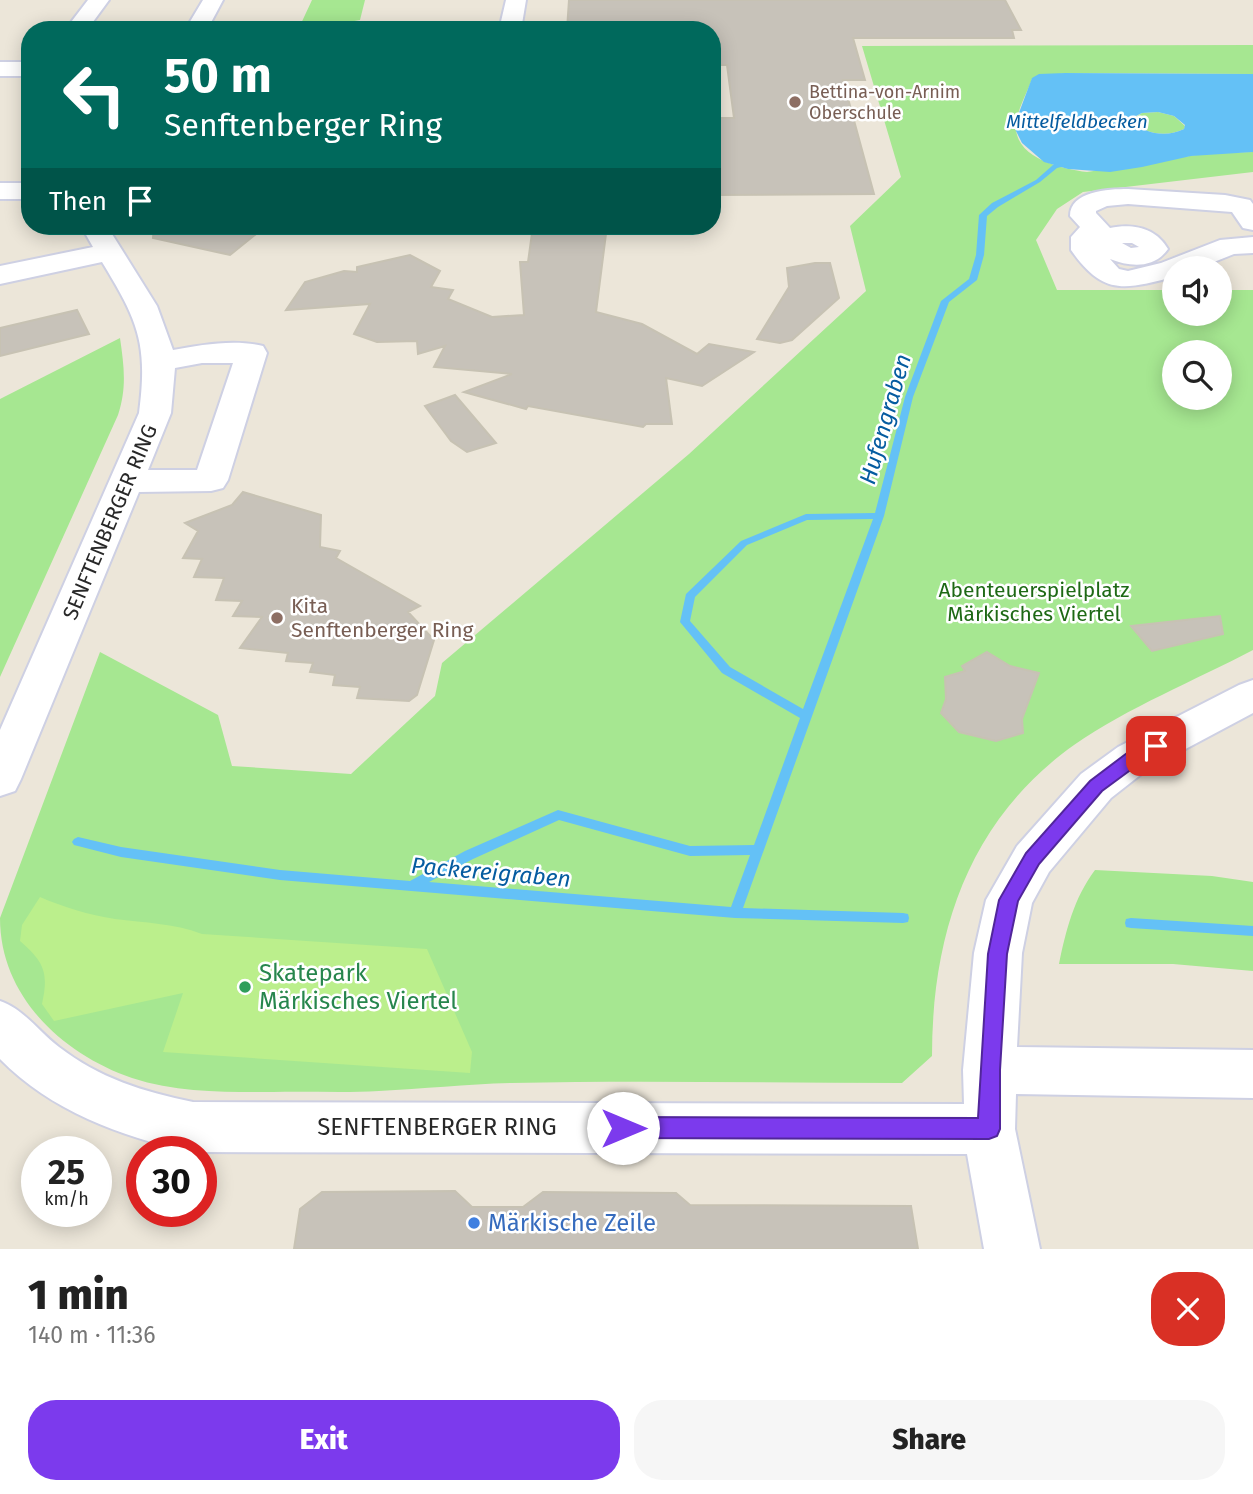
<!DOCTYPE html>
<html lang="en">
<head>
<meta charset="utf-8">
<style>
  body { margin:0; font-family:"Fira Sans",sans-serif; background:#f6f6f6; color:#222; height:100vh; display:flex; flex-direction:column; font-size:26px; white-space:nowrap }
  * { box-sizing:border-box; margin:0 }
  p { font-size:23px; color:#767676 }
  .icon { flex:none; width:38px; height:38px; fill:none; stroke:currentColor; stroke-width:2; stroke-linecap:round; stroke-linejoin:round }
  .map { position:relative; height:1249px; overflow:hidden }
  .sheet { display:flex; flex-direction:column; background:#fff; flex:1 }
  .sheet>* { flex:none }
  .top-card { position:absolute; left:21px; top:21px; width:700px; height:214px; border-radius:28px; box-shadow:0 4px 18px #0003; background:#00695c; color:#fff; overflow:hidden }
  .controls { position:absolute; left:1162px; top:256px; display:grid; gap:14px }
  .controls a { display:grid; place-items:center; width:70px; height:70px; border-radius:50%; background:#fff; box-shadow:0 4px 18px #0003; font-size:35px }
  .speed { position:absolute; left:21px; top:1136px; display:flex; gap:14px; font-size:35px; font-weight:700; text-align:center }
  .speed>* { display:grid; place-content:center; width:91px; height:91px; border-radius:50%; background:#fff; box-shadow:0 4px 18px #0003; line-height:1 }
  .speed small { font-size:18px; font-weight:400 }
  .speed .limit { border:10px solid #d22; background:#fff; color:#111 }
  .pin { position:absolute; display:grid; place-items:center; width:60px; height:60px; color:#fff; margin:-30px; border-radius:14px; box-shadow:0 4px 10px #0006 }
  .me { position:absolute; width:77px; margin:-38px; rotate:90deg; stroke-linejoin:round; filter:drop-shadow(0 0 5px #0008) }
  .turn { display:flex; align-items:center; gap:24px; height:147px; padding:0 28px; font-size:32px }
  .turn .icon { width:91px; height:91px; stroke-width:2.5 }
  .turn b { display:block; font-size:49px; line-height:60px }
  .then { display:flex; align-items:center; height:66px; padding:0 28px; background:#0003; gap:14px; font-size:26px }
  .round { display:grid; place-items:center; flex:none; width:74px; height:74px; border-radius:28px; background:#f6f6f6 }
  .summary { display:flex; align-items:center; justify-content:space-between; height:119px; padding:0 28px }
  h1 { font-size:42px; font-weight:800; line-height:52px }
  .cta { display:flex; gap:14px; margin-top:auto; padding:14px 28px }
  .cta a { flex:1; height:80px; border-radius:28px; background:#7c3aed; color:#fff; font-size:28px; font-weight:800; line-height:80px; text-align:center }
  .cta a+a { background:#f6f6f6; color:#222 }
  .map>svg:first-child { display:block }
  .green { fill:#a6e791; fill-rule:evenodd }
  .pitch { fill:#bbef8c }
  .water { fill:#64c1f6; fill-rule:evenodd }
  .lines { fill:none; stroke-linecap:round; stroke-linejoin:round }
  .stream { fill:#64c1f6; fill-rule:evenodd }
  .building { fill:#c7c2b9; stroke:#c7c2b3; stroke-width:2 }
  .minor-casing { stroke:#ced0e3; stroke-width:4 }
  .minor { fill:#fff; fill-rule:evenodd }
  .route { fill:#7c3aed; stroke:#51269a; stroke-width:2 }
  .education-dot { fill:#8d6e63; stroke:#fff; stroke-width:2.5 }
  .leisure-dot { fill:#2e9e5b; stroke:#fff; stroke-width:2.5 }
  .shop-dot { fill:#3f7fe0; stroke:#fff; stroke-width:2.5 }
  .labels { text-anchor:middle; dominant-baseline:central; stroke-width:5; stroke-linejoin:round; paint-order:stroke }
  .far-education-label { font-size:18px; fill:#785e54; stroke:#fff; text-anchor:start }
  .far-water-label { font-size:19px; font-style:italic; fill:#055ca0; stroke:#fff }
  .street-label { font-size:21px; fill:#282828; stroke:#fff }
  .park-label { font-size:21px; fill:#1e6915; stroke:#fff }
  .education-label { font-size:21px; fill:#785e54; stroke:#fff; text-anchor:start }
  .water-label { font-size:23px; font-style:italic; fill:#055ca0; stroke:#fff }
  .near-leisure-label { font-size:24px; fill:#27864d; stroke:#fff; text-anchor:start }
  .near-street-label { font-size:24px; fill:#282828; stroke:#fff }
  .near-shop-label { font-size:24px; fill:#366cbe; stroke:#fff; text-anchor:start }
</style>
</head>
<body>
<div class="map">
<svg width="1253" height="1249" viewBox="0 0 1253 1249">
  <rect width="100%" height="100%" fill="#ece6d9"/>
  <path class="green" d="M312,0H365L360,20L338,24L337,30H298Z
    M1253,45V74L1065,73L1032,79C1027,93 1017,110 1016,125C1014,158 1062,169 1087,172L1209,153L1253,152V172L1083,192L1057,209L1036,240L1057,290H1174V313H1220V290H1253V650C1194,681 1129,707 1074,745C969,820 932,932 932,1056L902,1083C771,1083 641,1080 511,1083C467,1084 423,1089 379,1091C344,1093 308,1091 273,1092C225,1092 178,1093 132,1078C62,1054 0,996 0,918L100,652L218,715L232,766L351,774L435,696L442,663L689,454L866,291L850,226L901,177L862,46ZM1174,352H1220V397H1174Z
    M1158,112L1174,116L1185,126L1184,129C1168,137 1145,135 1133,121L1134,118L1142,113Z
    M120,338C124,366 127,388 118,415L0,677V399Z
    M1095,870L1212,876L1253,882V971L1173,964H1059C1066,930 1074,898 1095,870Z"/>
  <path class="pitch" d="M40,897C63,907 89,915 115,919C145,923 173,923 202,934L427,949L472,1052L470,1073L163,1052L183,993L54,1021L42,1004C49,972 44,962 20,941L22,925Z"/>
  <path class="water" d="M1065,73L1253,74V152L1191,156L1142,167L1110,172L1068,169L1044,162L1022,143L1015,129L1017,118L1032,78L1039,74ZM1158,112L1174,116L1185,125L1184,129C1168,137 1145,135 1133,121L1134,117L1142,113Z"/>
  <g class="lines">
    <path class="stream" d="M1067,162L1069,163V165L1057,168L1040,182L998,207L987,216L984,255L977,280L949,302L913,397L884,516L743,908L903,913L908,914L909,918L908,922L903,923L735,918L280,880L121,857L74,845L72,842L74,839L78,837L121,847L280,870L410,881L465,851L558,810L690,846L754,845L800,718L722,673L680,622L686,594L741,541L806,514L875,513L905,397L941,301L969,279L976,255L979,215L992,203L1036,180L1053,165ZM873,519L803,709L730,667L690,621L695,597L747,545L807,520ZM559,820L690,856L750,855L731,907L429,882L473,859Z
      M1131,918L1253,926V936L1131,928L1126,927L1125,923L1126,919Z"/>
  </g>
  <path class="building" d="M569,0H1005L1021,30H1012L1014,38H853L865,80H843L874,194L712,195V118H734L727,65H712V30H567Z
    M154,226H266L230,255L153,238Z
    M533,226H607L596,312L642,324L697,354L709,344L754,352L702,386L666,378L672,424H646L643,427L528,406L526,409L464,392L512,374L434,367L445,346L418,354L417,341L377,342L354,334L370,304L286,310L305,282L344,271L357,272V267L410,255L440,271L431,287L453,290L448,299L492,317L524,315L520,262H528Z
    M815,263H830L839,298L792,340L780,343L757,339L789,287L787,268Z
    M77,310L89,334L0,356V328Z
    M455,395L496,443L467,452L451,441L425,406Z
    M243,492L321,515L320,547L340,551L336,558L420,606L408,612L434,640L417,695L409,701L357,698L360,687L333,685L335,675L310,672L313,663L286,661L288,653L240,648L262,617L233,616L242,601L216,600L224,578L194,577L202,559L183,558L198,531L185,523L232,505Z
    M1220,616L1223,634L1152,651L1131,626Z
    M987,652L1010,666L1039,673L1022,719L1023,733L996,741L959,732L941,713L946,699L945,677L965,671L962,666Z
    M455,1191L472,1207H523L543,1192L676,1193L690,1205L911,1206L918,1249H294L300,1209L322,1192Z"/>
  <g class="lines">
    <defs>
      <path id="minor" d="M88,0H109L87,30H65Z
        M203,0H223L207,30H185Z
        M506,0H526L521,30H499Z
        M0,62H30V76H0Z
        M0,183H30V199H0Z
        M1128,189L1225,195L1250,200L1253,204V230L1243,228L1232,212L1128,204L1107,206L1096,211V213L1110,228C1133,223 1156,228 1168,249C1154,269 1130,267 1110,259L1119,269L1128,271L1161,263L1220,240L1253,237V253L1234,254L1199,268H1174V277C1125,289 1104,297 1071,250V237L1080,227L1070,216C1070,191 1108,189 1128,189ZM1122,243H1132L1139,247L1131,248Z
        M81,226H107L157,306L173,350C201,345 234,339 263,346L267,353L228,480L223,488L211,491L139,492L21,779L15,791L0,796V730L139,413C148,343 138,321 102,262L0,284V266L93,247ZM202,363H233L197,470H148L171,413L175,368Z
        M1253,680V713L1148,769L1111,798L1049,872L1032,903L1022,953L1017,1047L1253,1050V1098L1016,1094L1015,1129L1040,1249H984L967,1154L190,1152C120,1136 51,1111 0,1059V1001C25,1010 38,1031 59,1047C99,1078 144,1092 193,1102L964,1104L963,1070L974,953L986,900L1017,846L1081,774L1118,747L1239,685Z"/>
    </defs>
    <use href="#minor" class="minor-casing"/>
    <use href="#minor" class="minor"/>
  </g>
  <path class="route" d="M1156,739L1163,741L1165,746L1163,750L1140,763L1102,791L1039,864L1018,901L1007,954L1000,1070V1129L997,1136L989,1139L623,1138L615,1135L612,1128L615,1120L623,1117L978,1118L988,954L999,900L1026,853L1090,781L1127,753Z"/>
  <g class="education-dot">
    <circle cx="795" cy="102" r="7"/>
    <circle cx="277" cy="618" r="7"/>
  </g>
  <circle class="leisure-dot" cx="245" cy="987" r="7"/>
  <circle class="shop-dot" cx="474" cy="1223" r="7"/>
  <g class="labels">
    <g class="far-education-label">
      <text x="809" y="92">Bettina-von-Arnim<tspan x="809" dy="21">Oberschule</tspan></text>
    </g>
    <g class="far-water-label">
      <text x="1077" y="121">Mittelfeldbecken</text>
    </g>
    <g class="street-label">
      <text transform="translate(110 522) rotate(-67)">SENFTENBERGER RING</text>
    </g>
    <g class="park-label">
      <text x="1034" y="590">Abenteuerspielplatz<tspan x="1034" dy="24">Märkisches Viertel</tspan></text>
    </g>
    <g class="education-label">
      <text x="291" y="606">Kita<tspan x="291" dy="24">Senftenberger Ring</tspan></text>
    </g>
    <g class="water-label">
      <text transform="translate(885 419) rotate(-74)">Hufengraben</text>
      <text transform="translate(491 872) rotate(5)">Packereigraben</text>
    </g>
    <g class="near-leisure-label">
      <text x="259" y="973">Skatepark<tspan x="259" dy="28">Märkisches Viertel</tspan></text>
    </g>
    <g class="near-street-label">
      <text x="437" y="1127">SENFTENBERGER RING</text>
    </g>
    <g class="near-shop-label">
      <text x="488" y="1223">Märkische Zeile</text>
    </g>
  </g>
</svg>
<div class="controls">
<a><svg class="icon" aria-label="sound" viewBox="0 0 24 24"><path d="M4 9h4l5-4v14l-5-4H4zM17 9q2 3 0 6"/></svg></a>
<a><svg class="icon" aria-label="search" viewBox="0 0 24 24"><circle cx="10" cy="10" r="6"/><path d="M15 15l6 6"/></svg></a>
</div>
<div class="speed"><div>25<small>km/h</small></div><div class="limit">30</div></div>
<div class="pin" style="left:1156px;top:746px;background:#d93025"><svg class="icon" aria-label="arrive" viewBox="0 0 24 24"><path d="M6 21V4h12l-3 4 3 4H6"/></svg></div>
<svg class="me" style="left:623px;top:1128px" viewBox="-20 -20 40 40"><circle r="19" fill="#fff"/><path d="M0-13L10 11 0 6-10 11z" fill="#7c3aed"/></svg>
<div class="top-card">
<div class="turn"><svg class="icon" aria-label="left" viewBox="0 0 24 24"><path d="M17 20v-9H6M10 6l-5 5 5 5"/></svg><div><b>50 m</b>Senftenberger Ring</div></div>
<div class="then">Then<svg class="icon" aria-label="arrive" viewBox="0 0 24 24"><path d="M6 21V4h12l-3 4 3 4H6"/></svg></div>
</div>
</div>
<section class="sheet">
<div class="summary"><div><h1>1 min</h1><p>140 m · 11:36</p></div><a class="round" style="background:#d93025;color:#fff"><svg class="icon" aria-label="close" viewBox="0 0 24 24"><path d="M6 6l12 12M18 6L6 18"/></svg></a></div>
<div class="cta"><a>Exit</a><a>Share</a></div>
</section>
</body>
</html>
